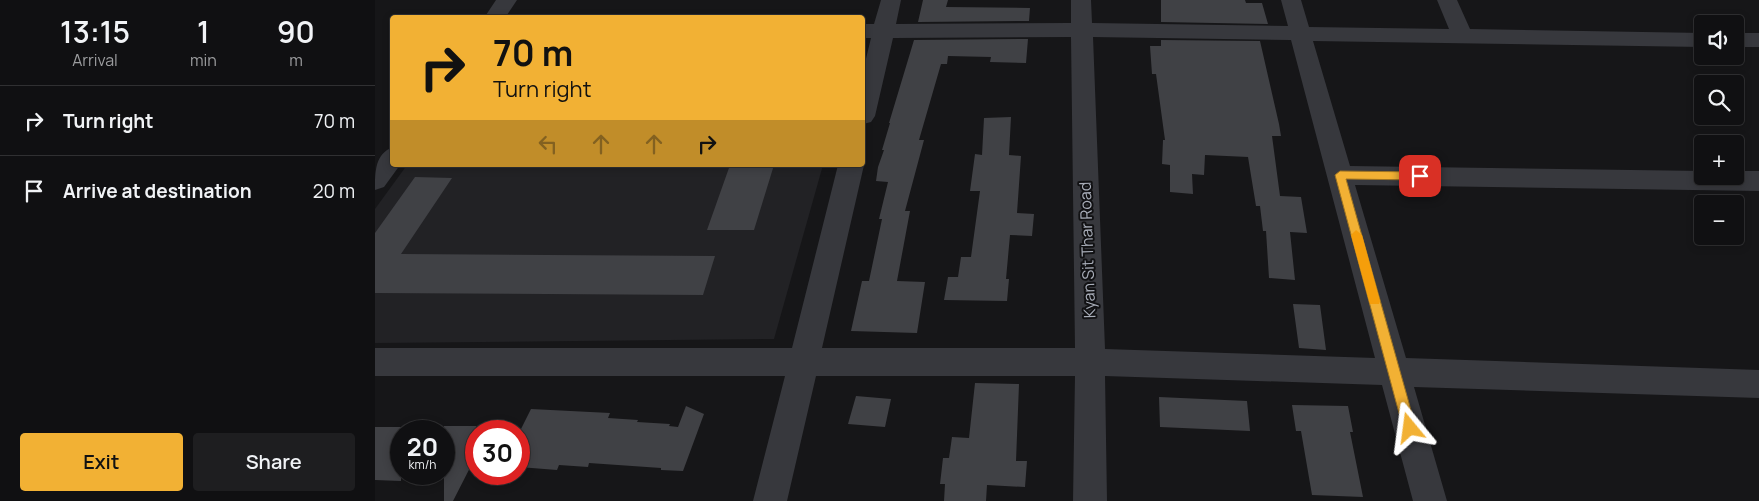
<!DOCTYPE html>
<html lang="en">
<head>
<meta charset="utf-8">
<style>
  body { margin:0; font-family:Manrope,sans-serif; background:#1e1e20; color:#f1f3f6; height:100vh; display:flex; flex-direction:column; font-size:19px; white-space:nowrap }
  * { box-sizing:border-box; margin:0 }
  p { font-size:16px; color:#9c9d9f }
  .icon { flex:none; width:28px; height:28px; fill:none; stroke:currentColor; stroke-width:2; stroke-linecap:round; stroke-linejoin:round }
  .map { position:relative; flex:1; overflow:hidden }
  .sheet { display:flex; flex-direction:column; background:#101012; width:375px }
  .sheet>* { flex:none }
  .banner { position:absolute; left:15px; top:15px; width:475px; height:152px; border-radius:5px; box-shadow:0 2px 8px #0003,0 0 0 1px #303032; background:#f2b134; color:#111; overflow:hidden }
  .fabs { position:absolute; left:1319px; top:15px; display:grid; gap:10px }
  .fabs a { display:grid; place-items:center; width:50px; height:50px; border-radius:5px; background:#101012; box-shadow:0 2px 8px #0003,0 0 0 1px #303032; font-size:25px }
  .speed { position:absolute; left:15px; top:420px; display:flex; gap:10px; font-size:25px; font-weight:700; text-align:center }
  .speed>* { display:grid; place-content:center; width:65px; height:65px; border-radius:50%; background:#101012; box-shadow:0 2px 8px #0003,0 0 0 1px #303032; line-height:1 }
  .speed small { font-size:12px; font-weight:400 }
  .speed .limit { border:8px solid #d22; background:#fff; color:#111 }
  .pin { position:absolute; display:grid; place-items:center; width:42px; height:42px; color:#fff; margin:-21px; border-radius:10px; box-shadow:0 2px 8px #0006 }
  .me { position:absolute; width:55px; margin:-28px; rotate:344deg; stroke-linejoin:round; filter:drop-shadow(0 0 4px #0008) }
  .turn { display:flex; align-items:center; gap:18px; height:105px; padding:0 20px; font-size:22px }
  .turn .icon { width:65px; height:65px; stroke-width:2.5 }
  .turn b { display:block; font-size:35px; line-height:42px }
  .lanes { display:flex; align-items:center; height:48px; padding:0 20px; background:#0003; justify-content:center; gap:25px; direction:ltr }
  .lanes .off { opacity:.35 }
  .eta { display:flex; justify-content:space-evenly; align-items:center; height:85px; text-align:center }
  .eta b { font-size:30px; font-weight:600; line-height:35px }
  .button { display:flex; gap:10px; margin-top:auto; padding:10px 20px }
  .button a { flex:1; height:58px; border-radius:5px; background:#f2b134; color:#111; font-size:20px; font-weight:600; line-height:58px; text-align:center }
  .button a+a { background:#1e1e20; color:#f1f3f6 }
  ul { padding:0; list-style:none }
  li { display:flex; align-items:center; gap:15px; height:70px; padding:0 20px; border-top:1px solid #303032 }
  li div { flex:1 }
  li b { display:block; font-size:19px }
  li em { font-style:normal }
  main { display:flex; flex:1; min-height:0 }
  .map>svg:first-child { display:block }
  .built { fill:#222225 }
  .building { fill:#404145 }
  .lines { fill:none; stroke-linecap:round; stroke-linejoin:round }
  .minor { fill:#37383d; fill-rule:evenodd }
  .route { fill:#f2b134; stroke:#9d7322 }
  .slow { fill:#f59e0b }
  .labels { text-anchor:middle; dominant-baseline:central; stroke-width:4; stroke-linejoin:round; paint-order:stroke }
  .street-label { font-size:16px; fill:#a8adb8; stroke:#111113 }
</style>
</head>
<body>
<main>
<section class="sheet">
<div class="eta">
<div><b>13:15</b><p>Arrival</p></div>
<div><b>1</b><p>min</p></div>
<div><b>90</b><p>m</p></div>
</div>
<ul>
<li><svg class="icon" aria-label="right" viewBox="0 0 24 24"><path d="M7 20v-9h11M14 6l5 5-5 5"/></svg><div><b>Turn right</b></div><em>70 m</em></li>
<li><svg class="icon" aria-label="arrive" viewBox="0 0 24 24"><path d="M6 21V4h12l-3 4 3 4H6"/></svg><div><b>Arrive at destination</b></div><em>20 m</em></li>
</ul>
<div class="button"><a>Exit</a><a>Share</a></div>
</section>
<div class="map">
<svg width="1384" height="501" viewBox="0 0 1384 501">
  <rect width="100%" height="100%" fill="#161618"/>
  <path class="built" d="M32,165H448L399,339L0,343V209Z"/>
  <path class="building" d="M548,0H573L571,7L655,8L654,21L543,22Z
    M786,0H870L871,3H887L893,24L786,22Z
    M653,39L651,63L615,62L616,57L573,56L572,64H566L544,140H549L530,211H535L522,281L550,282L542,333L476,331L487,281H494L507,219H504L513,182L501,181L503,167L509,150H507L515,123H514L539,40Z
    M786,40L885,41L904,124L906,136H897L905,196L926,197L932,233L915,232L920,280L894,278L891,231H888L885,206H881L873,157L830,155L829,175L817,174L818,194L795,192V165L787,164L788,140H790L781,74H777L775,46H786Z
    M636,117L634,155L646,156L642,213L659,214L657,236L635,235L631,279H634L632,301L569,300L573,277H583L586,257H596L605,191H595L600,154L607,155L609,118Z
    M355,165H399L379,230H332Z
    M40,177L77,178L26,254L340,256L328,295L0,293V233Z
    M918,304L945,305L951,350L924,348Z
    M600,383L644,384L641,461H652L650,487L612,485L611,501H569L570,484H565L568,458H574L577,437L594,438Z
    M481,396L516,399L510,427L473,424Z
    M784,397L872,401L875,431L785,427Z
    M917,405L973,406L978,432H975L988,497L937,495L926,431H921Z
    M311,406L329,414L308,471L286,470V468L214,463L213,467L184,465L182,470L144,467V433L156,409L235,413L233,418L263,420L262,422L295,424L294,426L303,427Z
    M69,426H101V456L78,501H69Z
    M0,427H26V481L0,480Z"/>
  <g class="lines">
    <path class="minor" d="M121,0H142L130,18H109Z
      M506,0H526L521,24L696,23V0H716L717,23L913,26L906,0H926L934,27L1074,29L1062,0H1082L1095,29L1328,33V47L938,41L975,166L1328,171V176H1360V171H1384V191L980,185L1031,358L1384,370V398L1039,387L1072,501H1038L1007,385L730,376L732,501H698L700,376H441L412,501H378L410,376H0V348H417L463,165H488V163L489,165L447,348H700L696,37L518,38L500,116L496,122L488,124V71L496,38H488V24H499ZM718,37L916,40L1000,358L730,349Z
      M1360,33H1384V47H1360Z
      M18,147V165H25L9,187L0,190C0,171 0,154 18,147Z"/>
  </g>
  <path class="route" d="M965,171L1045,172L1050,176L1045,180L971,179L1041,428L1039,432L1035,434L1030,432L1028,428L960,175Z"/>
  <path class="slow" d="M981,230L987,235L1005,301L1004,304H995L994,301L976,235Z"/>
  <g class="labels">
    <g class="street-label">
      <text transform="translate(712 250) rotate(-92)">Kyan Sit Thar Road</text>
    </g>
  </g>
</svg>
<div class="fabs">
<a><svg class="icon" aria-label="sound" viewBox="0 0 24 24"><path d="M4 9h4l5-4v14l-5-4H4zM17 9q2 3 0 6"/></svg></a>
<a><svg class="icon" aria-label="search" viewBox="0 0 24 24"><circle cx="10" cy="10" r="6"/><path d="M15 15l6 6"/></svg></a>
<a>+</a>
<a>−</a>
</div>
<div class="speed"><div>20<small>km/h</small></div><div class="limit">30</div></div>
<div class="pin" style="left:1045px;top:176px;background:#d93025"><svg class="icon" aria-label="arrive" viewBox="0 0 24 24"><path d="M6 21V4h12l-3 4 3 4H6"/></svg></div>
<svg class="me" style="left:1035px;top:428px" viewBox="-20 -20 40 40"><path d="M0-17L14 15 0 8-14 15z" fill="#f2b134" stroke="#fff" stroke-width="4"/></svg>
<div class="banner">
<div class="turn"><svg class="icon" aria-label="right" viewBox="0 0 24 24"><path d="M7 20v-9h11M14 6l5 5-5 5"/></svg><div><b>70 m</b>Turn right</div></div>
<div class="lanes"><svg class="icon off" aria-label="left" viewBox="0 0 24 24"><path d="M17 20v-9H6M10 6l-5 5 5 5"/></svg><svg class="icon off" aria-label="ahead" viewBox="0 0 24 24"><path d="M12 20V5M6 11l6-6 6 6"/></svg><svg class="icon off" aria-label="ahead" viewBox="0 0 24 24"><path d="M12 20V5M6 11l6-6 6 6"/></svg><svg class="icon" aria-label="right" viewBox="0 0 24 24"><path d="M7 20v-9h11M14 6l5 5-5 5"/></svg></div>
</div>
</div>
</main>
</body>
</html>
